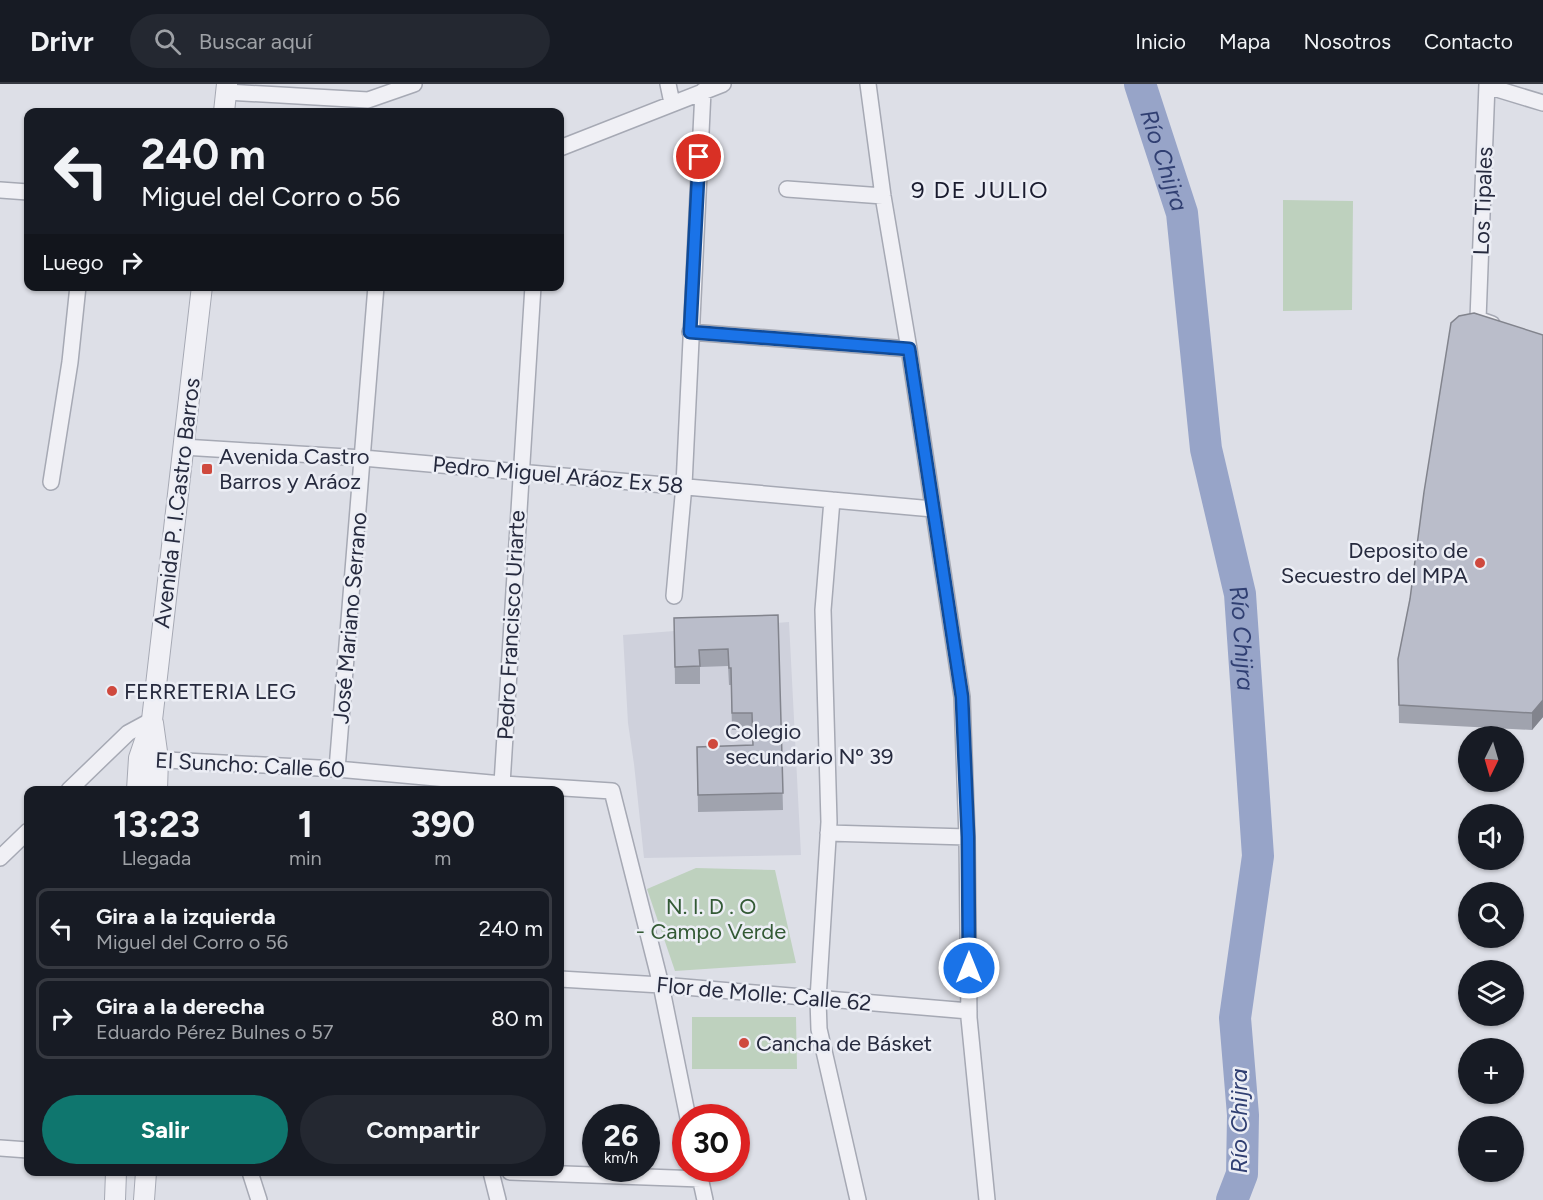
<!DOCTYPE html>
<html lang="es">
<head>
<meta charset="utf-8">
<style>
  body { margin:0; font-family:Figtree,sans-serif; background:#242831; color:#f1f3f6; height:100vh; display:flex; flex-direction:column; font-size:22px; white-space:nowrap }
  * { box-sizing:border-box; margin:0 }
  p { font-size:20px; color:#9ea1a6 }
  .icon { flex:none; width:33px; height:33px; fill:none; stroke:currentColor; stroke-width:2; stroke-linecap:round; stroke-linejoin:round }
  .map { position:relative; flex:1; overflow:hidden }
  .drawer { position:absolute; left:24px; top:702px; width:540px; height:390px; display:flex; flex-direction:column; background:#171b24; border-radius:12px; box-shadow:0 2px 4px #0004 }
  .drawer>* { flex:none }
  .guide { position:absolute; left:24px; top:24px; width:540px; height:183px; border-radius:12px; box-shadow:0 2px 4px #0004; background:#171b24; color:#f1f3f6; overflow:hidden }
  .needle { width:39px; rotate:185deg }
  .tools { position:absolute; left:1458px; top:642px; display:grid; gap:12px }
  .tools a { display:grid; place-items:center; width:66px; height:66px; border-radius:50%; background:#171b24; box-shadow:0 2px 4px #0004; font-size:30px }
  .speed { position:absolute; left:582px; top:1020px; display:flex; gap:12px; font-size:30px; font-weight:700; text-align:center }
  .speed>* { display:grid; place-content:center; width:78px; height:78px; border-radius:50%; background:#171b24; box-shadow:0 2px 4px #0004; line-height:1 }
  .speed small { font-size:15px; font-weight:400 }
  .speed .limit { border:9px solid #d22; background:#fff; color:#111 }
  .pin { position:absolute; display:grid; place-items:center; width:51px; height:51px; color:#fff; margin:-26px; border:3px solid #fff; border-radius:50%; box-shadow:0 2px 6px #0007 }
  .me { position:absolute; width:66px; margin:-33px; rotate:0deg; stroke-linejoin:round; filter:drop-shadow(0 0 4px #0008) }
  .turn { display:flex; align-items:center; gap:21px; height:126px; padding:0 18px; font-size:27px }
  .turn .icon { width:78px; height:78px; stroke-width:2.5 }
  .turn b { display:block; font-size:42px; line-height:51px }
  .then { display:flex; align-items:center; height:57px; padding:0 18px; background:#0003; gap:12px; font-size:22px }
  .eta { display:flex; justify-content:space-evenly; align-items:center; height:102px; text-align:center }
  .eta b { font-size:36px; font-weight:700; line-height:42px }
  .cta { display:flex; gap:12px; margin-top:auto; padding:12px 18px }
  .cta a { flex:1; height:69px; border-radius:36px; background:#0f766e; color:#fff; font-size:24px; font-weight:700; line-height:69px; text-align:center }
  .cta a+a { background:#242831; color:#f1f3f6 }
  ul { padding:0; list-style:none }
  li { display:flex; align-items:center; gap:18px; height:81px; margin:0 12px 9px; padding:0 6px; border:3px solid #363941; border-radius:12px }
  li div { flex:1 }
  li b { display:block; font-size:22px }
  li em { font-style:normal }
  header { display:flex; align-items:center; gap:36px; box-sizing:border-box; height:84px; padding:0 30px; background:#171b24; border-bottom:2px solid #363941 }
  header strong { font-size:28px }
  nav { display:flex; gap:33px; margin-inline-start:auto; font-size:21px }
  .search { width:420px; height:54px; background:#242831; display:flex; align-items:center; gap:15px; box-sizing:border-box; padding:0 21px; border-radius:33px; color:#9ea1a6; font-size:22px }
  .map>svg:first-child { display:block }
  .built { fill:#cfd1dc }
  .green { fill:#bed1be }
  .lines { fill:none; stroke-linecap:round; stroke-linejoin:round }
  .river { stroke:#97a4c8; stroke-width:32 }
  .minor-casing { stroke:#a6a9b4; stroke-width:18 }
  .tertiary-casing { stroke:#a6a9b4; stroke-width:22 }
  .minor { stroke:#f0f0f5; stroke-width:15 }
  .tertiary { stroke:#f0f0f5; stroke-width:20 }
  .wall { fill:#a0a3ae }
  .shaded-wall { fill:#82848d }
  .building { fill:#babdca; stroke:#82848d; stroke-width:1.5 }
  .route-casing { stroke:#114b97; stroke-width:15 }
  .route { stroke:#1a73e8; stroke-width:10 }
  .poi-dot { fill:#cf493e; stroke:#eceef5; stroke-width:2 }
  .labels { text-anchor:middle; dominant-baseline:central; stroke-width:5; stroke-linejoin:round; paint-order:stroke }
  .street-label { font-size:22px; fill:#262a3e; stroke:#eceef5 }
  .poi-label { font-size:22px; fill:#262a3e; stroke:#eceef5; text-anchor:start }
  .park-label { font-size:22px; fill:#335a35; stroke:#eceef5 }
  .water-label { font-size:24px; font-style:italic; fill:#303f72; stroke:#eceef5 }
  .neighbourhood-label { font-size:24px; letter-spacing:1.5px; fill:#191b2e; stroke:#eceef5 }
</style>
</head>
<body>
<header>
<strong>Drivr</strong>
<div class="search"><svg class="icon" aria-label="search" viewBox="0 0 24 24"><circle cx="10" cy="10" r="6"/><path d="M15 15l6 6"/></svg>Buscar aquí</div>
<nav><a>Inicio</a><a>Mapa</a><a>Nosotros</a><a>Contacto</a></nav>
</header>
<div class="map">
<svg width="1543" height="1116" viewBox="0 0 1543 1116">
  <rect width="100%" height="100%" fill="#dddfe7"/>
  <path class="built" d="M789,538L801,771L644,774L634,680L628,639L623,551Z"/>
  <path class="green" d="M1283,116L1353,117L1352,226L1283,227Z
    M696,784L775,786L796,879L675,887L647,805Z
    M692,933H796L797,985H692Z"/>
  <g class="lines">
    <path class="river" id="s1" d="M1140,0L1182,129L1206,365L1240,510L1258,772L1235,934L1243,1031L1242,1090L1232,1116"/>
    <defs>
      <path id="minor" d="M668,0L672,19
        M868,0L883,112L909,265L962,613L967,753L969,934L987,1116
        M1487,0L1478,235L1492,240
        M1487,2L1543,19
        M226,8L368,16L414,0
        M560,64L723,0
        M787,105L883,112
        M0,106L28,108
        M690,248L909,265
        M183,363L363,374L933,425
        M51,398L70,278L78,202
        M832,416L823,526L829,738L818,915L819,945L858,1116
        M674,512L684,401L703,7
        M148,675L337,685L502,700L612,707L661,901L688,1034
        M337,685L376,202
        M502,700L533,202
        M69,706L128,649L152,636
        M828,749L967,753
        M0,774L28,747
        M560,895L661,901L969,927
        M0,1064L28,1066
        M698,1084L705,1116
        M250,1088L259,1116
        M491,1088L498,1116
        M510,1088L701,1095"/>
      <path id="tertiary" d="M224,28L227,0
        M153,639L158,675L157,706
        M137,706L139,674L152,636L202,202
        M115,1116L116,1088
        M144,1116L146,1088"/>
    </defs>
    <use href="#minor" class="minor-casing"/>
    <use href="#tertiary" class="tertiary-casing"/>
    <use href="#minor" class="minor"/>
    <use href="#tertiary" class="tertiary"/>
  </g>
  <path class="wall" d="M1543,251V633L1532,646L1399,639L1398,575L1410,515Z
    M778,531L783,726L698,728L697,663L753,661L752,646H732L731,601H729L728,582L700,583V600H675L674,534Z"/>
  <path class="shaded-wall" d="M1543,616V633L1532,646V629Z"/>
  <path class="building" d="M1474,229L1543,251V616L1532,629L1399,621L1398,575L1410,515L1424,408L1451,239L1459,232Z
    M778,531L783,709L698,711L697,663L753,661L752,629H732L731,584H729L728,565L699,566L700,582L675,583L674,534Z"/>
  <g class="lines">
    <defs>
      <path id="route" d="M699,73L690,248L909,265L962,613L968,753L969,884"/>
    </defs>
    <use href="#route" class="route-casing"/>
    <use href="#route" class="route"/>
  </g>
  <g class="poi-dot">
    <rect x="201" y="379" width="12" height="12" rx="3"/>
    <circle cx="1480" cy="479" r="6"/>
    <circle cx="112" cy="607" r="6"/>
    <circle cx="713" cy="660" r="6"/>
    <circle cx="744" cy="959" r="6"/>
  </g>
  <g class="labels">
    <g class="street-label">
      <text transform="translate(1483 117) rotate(-88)">Los Tipales</text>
      <text transform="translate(558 391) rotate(5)">Pedro Miguel Aráoz Ex 58</text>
      <text transform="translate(177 419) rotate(-83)">Avenida P. I.Castro Barros</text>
      <text transform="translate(350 534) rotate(-85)">José Mariano Serrano</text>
      <text transform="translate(511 541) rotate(-87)">Pedro Francisco Uriarte</text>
      <text transform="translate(250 681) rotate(3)">El Suncho: Calle 60</text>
      <text transform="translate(764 910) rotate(5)">Flor de Molle: Calle 62</text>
    </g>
    <g class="poi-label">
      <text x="219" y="372">Avenida Castro<tspan x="219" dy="25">Barros y Aráoz</tspan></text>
      <text x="1468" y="466" text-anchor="end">Deposito de<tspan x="1468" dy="25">Secuestro del MPA</tspan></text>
      <text x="124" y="607">FERRETERIA LEG</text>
      <text x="725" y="647">Colegio<tspan x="725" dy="25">secundario Nº 39</tspan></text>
      <text x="756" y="959">Cancha de Básket</text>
    </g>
    <g class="park-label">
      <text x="711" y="822">N. I. D . O<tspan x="711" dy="25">- Campo Verde</tspan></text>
    </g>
    <g class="water-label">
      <text stroke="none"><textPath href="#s1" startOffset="80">Río Chijra</textPath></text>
      <text stroke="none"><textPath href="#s1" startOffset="566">Río Chijra</textPath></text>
      <text transform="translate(1238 1037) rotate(-90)">Río Chijra</text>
    </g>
    <g class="neighbourhood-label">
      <text x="980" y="105">9 DE JULIO</text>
    </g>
  </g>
</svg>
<div class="tools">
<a><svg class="needle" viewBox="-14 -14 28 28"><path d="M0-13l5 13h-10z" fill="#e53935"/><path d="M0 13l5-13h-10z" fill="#9ea1a6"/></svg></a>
<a><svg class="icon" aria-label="sound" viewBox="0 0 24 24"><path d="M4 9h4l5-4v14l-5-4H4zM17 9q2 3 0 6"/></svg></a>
<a><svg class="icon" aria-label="search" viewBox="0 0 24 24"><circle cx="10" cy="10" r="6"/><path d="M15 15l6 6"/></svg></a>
<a><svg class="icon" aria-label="layers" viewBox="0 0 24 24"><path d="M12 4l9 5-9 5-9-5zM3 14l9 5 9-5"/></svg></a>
<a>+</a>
<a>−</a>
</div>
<div class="speed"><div>26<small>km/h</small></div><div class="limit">30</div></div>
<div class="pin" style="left:699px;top:73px;background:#d93025"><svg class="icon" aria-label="arrive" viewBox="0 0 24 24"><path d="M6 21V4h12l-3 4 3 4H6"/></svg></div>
<svg class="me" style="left:969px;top:884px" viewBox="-20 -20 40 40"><circle r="17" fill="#1a73e8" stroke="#fff" stroke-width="3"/><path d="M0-11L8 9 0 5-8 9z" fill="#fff"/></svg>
<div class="guide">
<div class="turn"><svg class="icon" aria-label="left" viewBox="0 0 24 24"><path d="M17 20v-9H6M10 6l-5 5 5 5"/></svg><div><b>240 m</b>Miguel del Corro o 56</div></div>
<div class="then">Luego<svg class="icon" aria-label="right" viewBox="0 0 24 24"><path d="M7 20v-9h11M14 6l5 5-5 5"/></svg></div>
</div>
<section class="drawer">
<div class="eta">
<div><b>13:23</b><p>Llegada</p></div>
<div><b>1</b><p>min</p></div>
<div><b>390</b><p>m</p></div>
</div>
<ul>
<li><svg class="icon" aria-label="left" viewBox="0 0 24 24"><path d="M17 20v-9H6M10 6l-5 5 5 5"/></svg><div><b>Gira a la izquierda</b><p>Miguel del Corro o 56</p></div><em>240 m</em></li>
<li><svg class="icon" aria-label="right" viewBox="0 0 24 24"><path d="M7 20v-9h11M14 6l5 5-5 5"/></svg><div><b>Gira a la derecha</b><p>Eduardo Pérez Bulnes o 57</p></div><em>80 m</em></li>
</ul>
<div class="cta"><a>Salir</a><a>Compartir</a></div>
</section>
</div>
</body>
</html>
